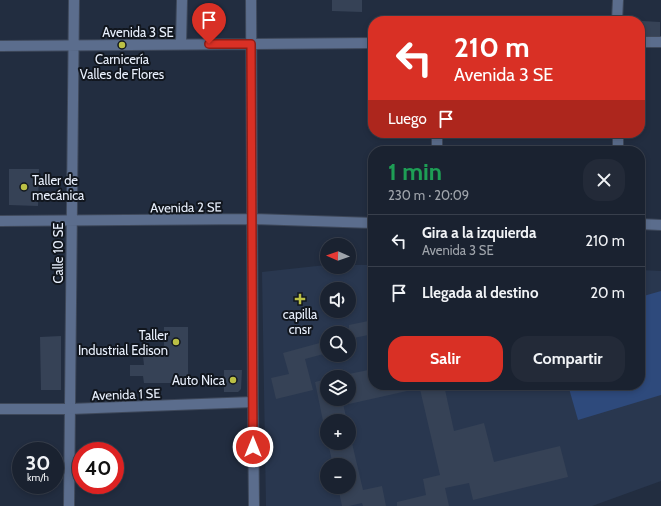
<!DOCTYPE html>
<html lang="es">
<head>
<meta charset="utf-8">
<style>
  body { margin:0; font-family:Cabin,sans-serif; background:#232a38; color:#f1f3f6; height:100vh; display:flex; flex-direction:column; font-size:15px; white-space:nowrap }
  * { box-sizing:border-box; margin:0 }
  p { font-size:13px; color:#9fa4ab }
  .icon { flex:none; width:22px; height:22px; fill:none; stroke:currentColor; stroke-width:2; stroke-linecap:round; stroke-linejoin:round }
  .map { position:relative; flex:1; overflow:hidden }
  .panel { position:absolute; left:368px; top:146px; width:277px; height:244px; display:flex; flex-direction:column; background:#1a2230; border-radius:16px; box-shadow:0 2px 6px #0003,0 0 0 1px #383f4c }
  .panel>* { flex:none }
  .hud { position:absolute; left:368px; top:16px; width:277px; height:122px; border-radius:16px; box-shadow:0 2px 6px #0003,0 0 0 1px #383f4c; background:#d93025; color:#fff; overflow:hidden }
  .needle { width:26px; rotate:272deg }
  .buttons { position:absolute; left:320px; top:238px; display:grid; gap:8px }
  .buttons a { display:grid; place-items:center; width:36px; height:36px; border-radius:50%; background:#1a2230; box-shadow:0 2px 6px #0003,0 0 0 1px #383f4c; font-size:20px }
  .speed { position:absolute; left:12px; top:442px; display:flex; gap:8px; font-size:20px; font-weight:700; text-align:center }
  .speed>* { display:grid; place-content:center; width:52px; height:52px; border-radius:50%; background:#1a2230; box-shadow:0 2px 6px #0003,0 0 0 1px #383f4c; line-height:1 }
  .speed small { font-size:10px; font-weight:400 }
  .speed .limit { border:6px solid #d22; background:#fff; color:#111 }
  .pin { position:absolute; display:grid; place-items:center; width:34px; height:34px; color:#fff; margin:-41px -17px; border-radius:50% 50% 50% 0; rotate:-45deg; box-shadow:0 0 4px #0007 }
  .pin .icon { rotate:45deg }
  .me { position:absolute; width:44px; margin:-22px; rotate:0deg; stroke-linejoin:round; filter:drop-shadow(0 0 3px #0008) }
  .turn { display:flex; align-items:center; gap:14px; height:84px; padding:0 20px; font-size:18px }
  .turn .icon { width:52px; height:52px; stroke-width:2.5 }
  .turn b { display:block; font-size:28px; line-height:34px }
  .then { display:flex; align-items:center; height:38px; padding:0 20px; background:#0003; gap:8px; font-size:15px }
  .round { display:grid; place-items:center; flex:none; width:42px; height:42px; border-radius:16px; background:#232a38 }
  .summary { display:flex; align-items:center; justify-content:space-between; height:68px; padding:0 20px }
  h1 { font-size:24px; font-weight:800; line-height:30px; color:#1e9e55 }
  .button { display:flex; gap:8px; margin-top:auto; padding:8px 20px }
  .button a { flex:1; height:46px; border-radius:16px; background:#d93025; color:#fff; font-size:16px; font-weight:800; line-height:46px; text-align:center }
  .button a+a { background:#232a38; color:#f1f3f6 }
  ul { padding:0; list-style:none }
  li { display:flex; align-items:center; gap:12px; height:52px; padding:0 20px; border-top:1px solid #383f4c }
  li div { flex:1 }
  li b { display:block; font-size:15px }
  li em { font-style:normal }
  .map>svg:first-child { display:block }
  .built { fill:#29374f; fill-rule:evenodd }
  .green { fill:#2e4a7c }
  .building { fill:#364256 }
  .lines { fill:none; stroke-linecap:round; stroke-linejoin:round }
  .minor-casing { stroke:#3e485a; stroke-width:12 }
  .tertiary-casing { stroke:#3e485a; stroke-width:12 }
  .minor { stroke:#5b6d8d; stroke-width:10 }
  .tertiary { stroke:#5b6d8d; stroke-width:10 }
  .route-casing { stroke:#8d1f18; stroke-width:10 }
  .route { stroke:#d93025; stroke-width:7 }
  .poi-dot { fill:#bbc045; stroke:#11161e; stroke-width:1.5 }
  .labels { text-anchor:middle; dominant-baseline:central; stroke-width:4; stroke-linejoin:round; paint-order:stroke }
  .street-label { font-size:13px; fill:#e9f0fd; stroke:#11161e }
  .poi-label { font-size:13px; fill:#e9f0fd; stroke:#11161e }
</style>
</head>
<body>
<div class="map">
<svg width="661" height="506" viewBox="0 0 661 506">
  <rect width="100%" height="100%" fill="#222d40"/>
  <path class="built" d="M327,265V267H349V265H373V385H640V270L661,271V481L592,506H266L262,272L317,266ZM327,289H349V311H327ZM327,333H349V355H327ZM327,377H349V399H327ZM327,421H349V443H327ZM327,465H349V487H327Z"/>
  <path class="green" d="M661,291V395L578,420L568,385H640V297Z"/>
  <path class="building" d="M332,0H362V12L332,11Z
    M642,21L660,22V36H641Z
    M9,169H39L38,206L9,205Z
    M373,320V334L349,339V325Z
    M164,327H188V383H144L143,376H130V365H144L143,356H164Z
    M61,336V390H41L40,337Z
    M327,341V353L305,359L313,390L276,399L271,378L289,374L283,353Z
    M373,369V385H415L416,389L349,404V374Z
    M224,370H242L241,389L238,392H224Z
    M327,379V399H342L347,421H323L315,382Z
    M419,385H444L454,431L484,423L494,462L560,446L568,477L473,500L469,483L445,488L449,506H397V502L426,495L423,479L440,475Z
    M328,443H352L363,490L382,486L386,506H363L362,503L349,506H342L338,487H349V465H333Z"/>
  <g class="lines">
    <defs>
      <path id="minor" d="M251,0L253,402
        M617,21L618,0
        M640,42H661
        M181,44L182,0
        M0,46L373,43
        M618,133V151
        M437,151V133
        M0,221L252,219L373,223
        M640,224L661,225
        M69,506L74,0"/>
      <path id="tertiary" d="M0,409H70L253,402L254,506"/>
    </defs>
    <use href="#minor" class="minor-casing"/>
    <use href="#tertiary" class="tertiary-casing"/>
    <use href="#minor" class="minor"/>
    <use href="#tertiary" class="tertiary"/>
  </g>
  <g class="lines">
    <defs>
      <path id="route" d="M209,44H251L253,447"/>
    </defs>
    <use href="#route" class="route-casing"/>
    <use href="#route" class="route"/>
  </g>
  <g class="poi-dot">
    <circle cx="122" cy="45" r="4"/>
    <circle cx="24" cy="187" r="4"/>
    <path d="M298 293h4v4h4v4h-4v4h-4v-4h-4v-4h4z"/>
    <circle cx="176" cy="342" r="4"/>
    <circle cx="233" cy="380" r="4"/>
  </g>
  <g class="labels">
    <g class="street-label">
      <text x="138" y="32">Avenida 3 SE</text>
      <text transform="translate(186 207) rotate(-1)">Avenida 2 SE</text>
      <text transform="translate(58 253) rotate(-90)">Calle 10 SE</text>
      <text transform="translate(126 394) rotate(-2)">Avenida 1 SE</text>
    </g>
    <g class="poi-label">
      <text x="122" y="59">Carnicería<tspan x="122" dy="15">Valles de Flores</tspan></text>
      <text x="32" y="180" text-anchor="start">Taller de<tspan x="32" dy="15">mecánica</tspan></text>
      <text x="300" y="314">capilla<tspan x="300" dy="15">cnsr</tspan></text>
      <text x="168" y="335" text-anchor="end">Taller<tspan x="168" dy="15">Industrial Edison</tspan></text>
      <text x="225" y="380" text-anchor="end">Auto Nica</text>
    </g>
  </g>
</svg>
<div class="buttons">
<a><svg class="needle" viewBox="-14 -14 28 28"><path d="M0-13l5 13h-10z" fill="#e53935"/><path d="M0 13l5-13h-10z" fill="#9fa4ab"/></svg></a>
<a><svg class="icon" aria-label="sound" viewBox="0 0 24 24"><path d="M4 9h4l5-4v14l-5-4H4zM17 9q2 3 0 6"/></svg></a>
<a><svg class="icon" aria-label="search" viewBox="0 0 24 24"><circle cx="10" cy="10" r="6"/><path d="M15 15l6 6"/></svg></a>
<a><svg class="icon" aria-label="layers" viewBox="0 0 24 24"><path d="M12 4l9 5-9 5-9-5zM3 14l9 5 9-5"/></svg></a>
<a>+</a>
<a>−</a>
</div>
<div class="speed"><div>30<small>km/h</small></div><div class="limit">40</div></div>
<div class="pin" style="left:209px;top:44px;background:#d93025"><svg class="icon" aria-label="arrive" viewBox="0 0 24 24"><path d="M6 21V4h12l-3 4 3 4H6"/></svg></div>
<svg class="me" style="left:253px;top:447px" viewBox="-20 -20 40 40"><circle r="17" fill="#d93025" stroke="#fff" stroke-width="3"/><path d="M0-11L8 9 0 5-8 9z" fill="#fff"/></svg>
<div class="hud">
<div class="turn"><svg class="icon" aria-label="left" viewBox="0 0 24 24"><path d="M17 20v-9H6M10 6l-5 5 5 5"/></svg><div><b>210 m</b>Avenida 3 SE</div></div>
<div class="then">Luego<svg class="icon" aria-label="arrive" viewBox="0 0 24 24"><path d="M6 21V4h12l-3 4 3 4H6"/></svg></div>
</div>
<section class="panel">
<div class="summary"><div><h1>1 min</h1><p>230 m · 20:09</p></div><a class="round"><svg class="icon" aria-label="close" viewBox="0 0 24 24"><path d="M6 6l12 12M18 6L6 18"/></svg></a></div>
<ul>
<li><svg class="icon" aria-label="left" viewBox="0 0 24 24"><path d="M17 20v-9H6M10 6l-5 5 5 5"/></svg><div><b>Gira a la izquierda</b><p>Avenida 3 SE</p></div><em>210 m</em></li>
<li><svg class="icon" aria-label="arrive" viewBox="0 0 24 24"><path d="M6 21V4h12l-3 4 3 4H6"/></svg><div><b>Llegada al destino</b></div><em>20 m</em></li>
</ul>
<div class="button"><a>Salir</a><a>Compartir</a></div>
</section>
</div>
</body>
</html>
